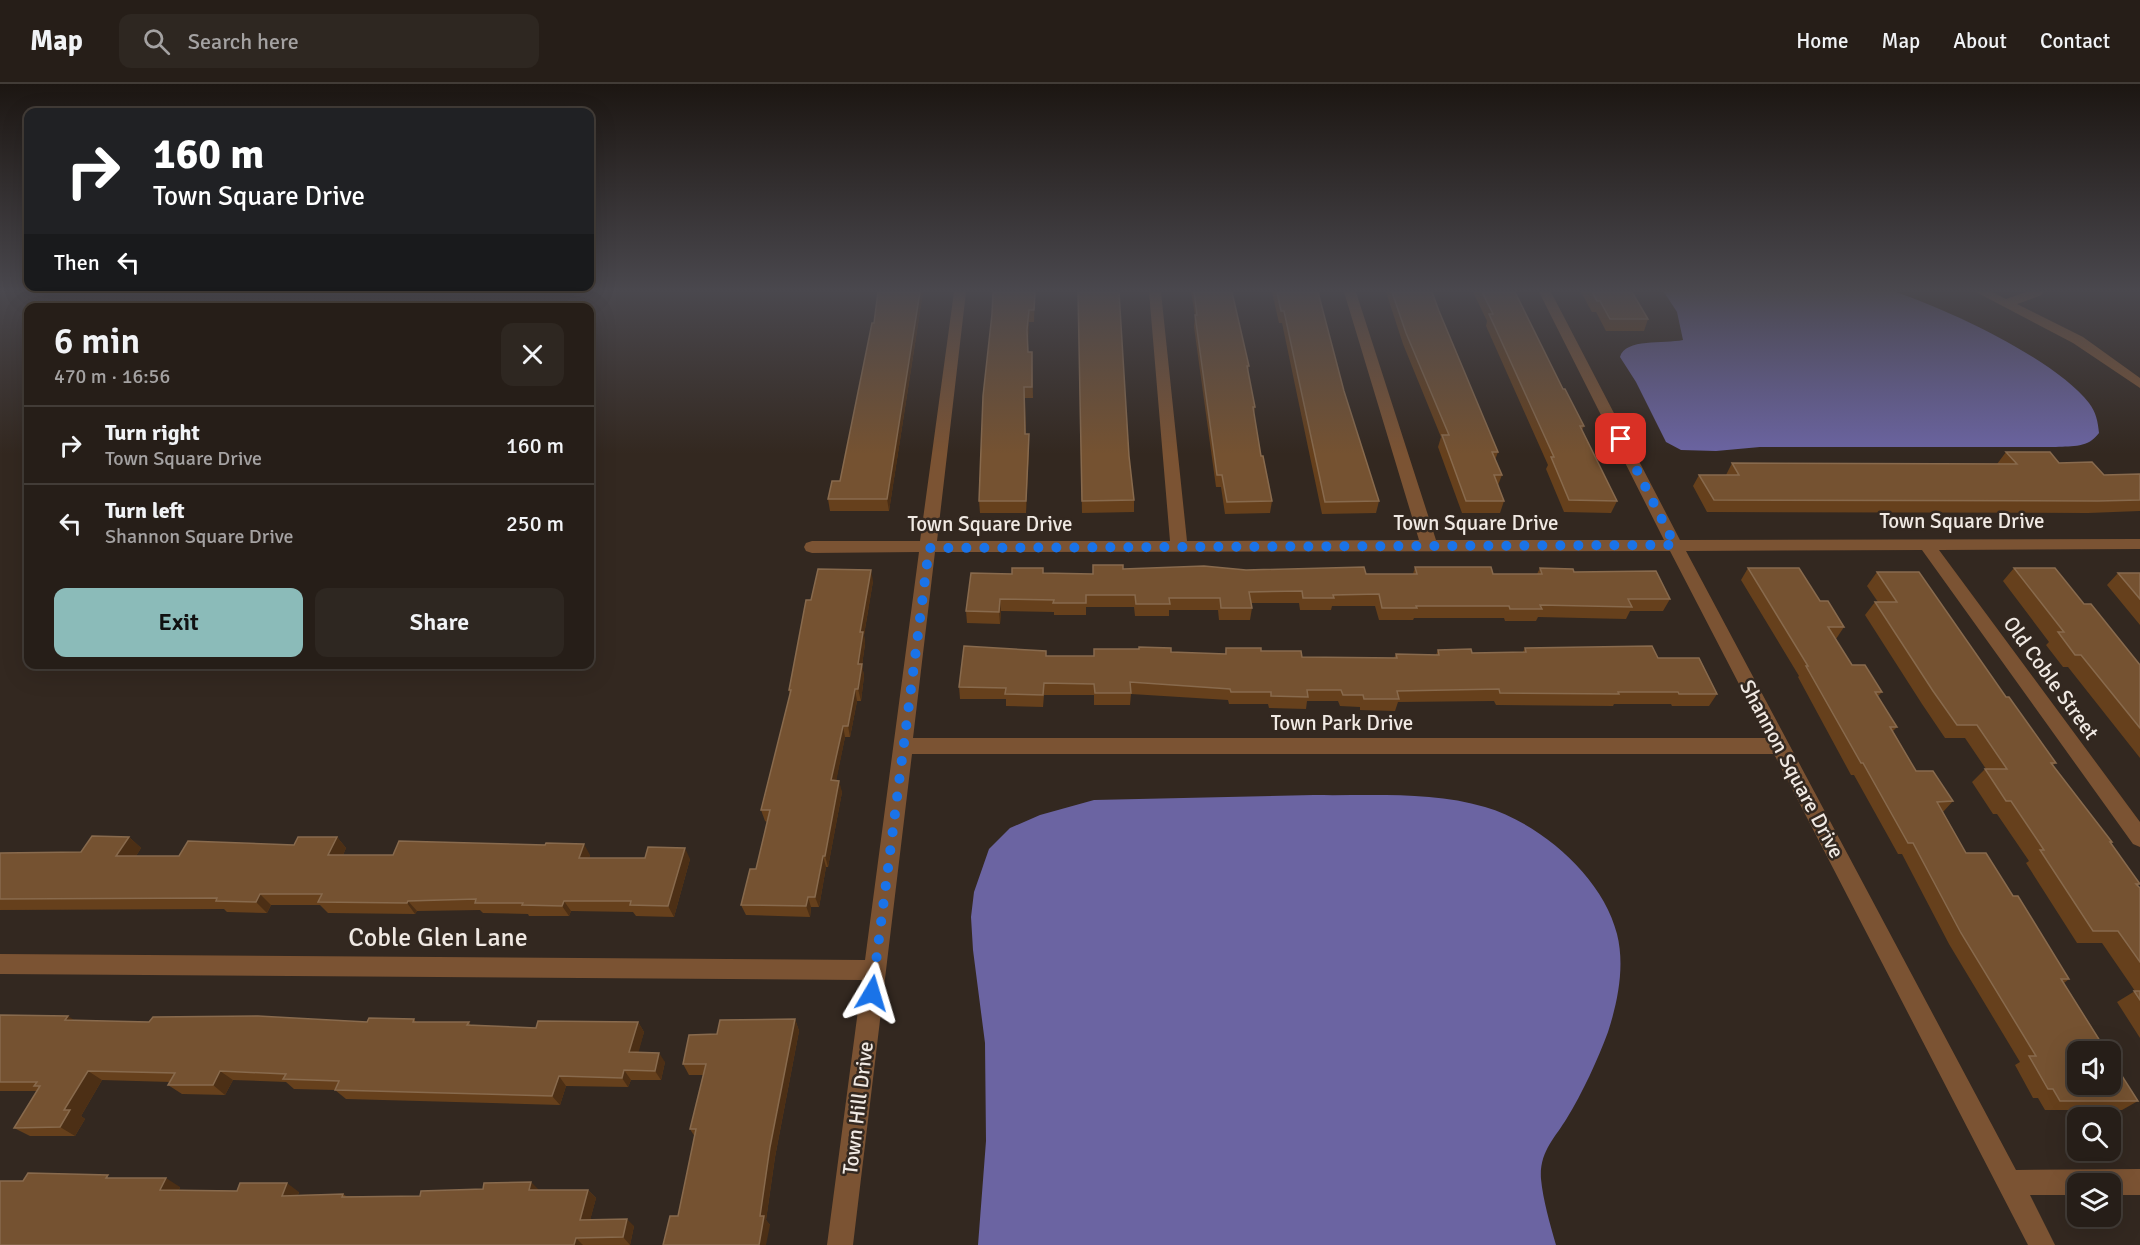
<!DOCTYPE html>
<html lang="en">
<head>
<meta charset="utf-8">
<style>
  body { margin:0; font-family:Signika,sans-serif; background:#2e2721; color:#f1f3f6; height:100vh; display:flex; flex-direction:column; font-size:22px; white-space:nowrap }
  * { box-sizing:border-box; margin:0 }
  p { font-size:20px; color:#a4a2a2 }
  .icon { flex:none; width:33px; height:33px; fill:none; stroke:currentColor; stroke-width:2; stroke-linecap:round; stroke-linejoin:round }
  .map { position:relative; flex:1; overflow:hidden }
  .details { position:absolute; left:24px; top:219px; width:570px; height:366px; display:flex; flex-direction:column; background:#261e18; border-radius:12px; box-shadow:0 6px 24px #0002,0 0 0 2px #423c37 }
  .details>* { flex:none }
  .top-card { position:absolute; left:24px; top:24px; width:570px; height:183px; border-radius:12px; box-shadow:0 6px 24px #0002,0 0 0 2px #423c37; background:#202124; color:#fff; overflow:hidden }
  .buttons { position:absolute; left:2067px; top:957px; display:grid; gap:12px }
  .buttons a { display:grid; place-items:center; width:54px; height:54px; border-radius:12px; background:#261e18; box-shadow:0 6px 24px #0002,0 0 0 2px #423c37; font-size:30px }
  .pin { position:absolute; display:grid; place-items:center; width:51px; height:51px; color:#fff; margin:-26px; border-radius:12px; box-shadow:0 3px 9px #0006 }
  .me { position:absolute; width:66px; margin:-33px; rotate:7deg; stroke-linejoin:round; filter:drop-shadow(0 0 4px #0008) }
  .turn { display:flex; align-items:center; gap:21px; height:126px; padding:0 30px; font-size:27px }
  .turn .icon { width:78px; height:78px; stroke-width:2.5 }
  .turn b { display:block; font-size:42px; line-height:51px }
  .then { display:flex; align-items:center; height:57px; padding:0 30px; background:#0003; gap:12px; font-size:22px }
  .round { display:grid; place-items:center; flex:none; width:63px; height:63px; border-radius:12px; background:#2e2721 }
  .summary { display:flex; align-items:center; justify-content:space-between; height:102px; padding:0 30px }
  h1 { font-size:36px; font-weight:600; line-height:45px }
  .primary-button { display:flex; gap:12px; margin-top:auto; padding:12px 30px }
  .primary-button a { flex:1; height:69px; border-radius:12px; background:#8bbbb9; color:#111; font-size:24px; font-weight:600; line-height:69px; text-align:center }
  .primary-button a+a { background:#2e2721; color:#f1f3f6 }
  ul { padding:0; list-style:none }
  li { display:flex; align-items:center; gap:18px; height:78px; padding:0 30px; border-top:2px solid #423c37 }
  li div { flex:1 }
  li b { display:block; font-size:22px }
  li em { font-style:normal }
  header { display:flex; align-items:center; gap:36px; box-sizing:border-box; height:84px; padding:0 30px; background:#261e18; border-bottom:2px solid #423c37 }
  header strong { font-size:28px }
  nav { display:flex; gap:33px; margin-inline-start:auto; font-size:21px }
  .search { width:420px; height:54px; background:#2e2721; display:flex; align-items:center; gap:15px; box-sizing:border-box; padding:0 21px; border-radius:12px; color:#a4a2a2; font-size:22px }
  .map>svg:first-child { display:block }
  .water { fill:#6b64a2 }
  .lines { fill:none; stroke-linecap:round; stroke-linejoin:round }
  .minor { fill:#7b5333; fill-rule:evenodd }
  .wall { fill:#66401c }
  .shaded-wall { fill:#4c2f15 }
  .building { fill:#755231; stroke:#886a4d; stroke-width:1.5 }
  .route { stroke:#1a73e8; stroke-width:10; stroke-dasharray:0 18 }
  .labels { text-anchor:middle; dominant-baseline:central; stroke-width:5; stroke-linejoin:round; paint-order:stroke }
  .street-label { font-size:21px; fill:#f0e9e3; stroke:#332820 }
  .near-street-label { font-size:26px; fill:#f0e9e3; stroke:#332820 }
</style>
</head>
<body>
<header>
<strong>Map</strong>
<div class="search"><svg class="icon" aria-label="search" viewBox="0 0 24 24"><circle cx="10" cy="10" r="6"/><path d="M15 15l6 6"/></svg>Search here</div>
<nav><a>Home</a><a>Map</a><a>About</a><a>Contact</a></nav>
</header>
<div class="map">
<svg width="2140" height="1161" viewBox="0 0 2140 1161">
  <rect width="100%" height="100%" fill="#332820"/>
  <path class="water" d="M1664,208H1895C1948,225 2056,276 2089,319C2096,328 2098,338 2099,349C2088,364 2073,362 2056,363H1760L1716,367L1681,366L1666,358L1636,298L1620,273C1625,254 1664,260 1683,256L1677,228Z
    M1314,711C1370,712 1431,707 1485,723C1540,739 1603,793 1617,850C1625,882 1618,917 1608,948C1598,975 1582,1010 1567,1034C1555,1054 1539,1068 1541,1095C1543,1116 1550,1140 1556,1161H978L986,1057L985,959L973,866L971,833L974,808L989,765L1010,744L1040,731L1094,716Z"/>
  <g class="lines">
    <path class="minor" d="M954,208H966L937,457H1170L1149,208H1161L1187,457L1419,456L1344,208H1356L1436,456H1664L1539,208H1551L1680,456L2140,455V465L1939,466L2140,738V763L2133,760L1922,466L1686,467L2016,1086L2140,1085V1111H2110V1100H2078V1111H2030L2055,1161H2028L1774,670H912L853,1161H827L862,896L0,890V870L865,876L919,468L812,469L806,467L804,463L806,459L812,457H920ZM1670,467L1767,654H913L935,468Z
      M1976,208H1992L2006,215L2026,208H2043L2042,211L2017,220L2083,253L2140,294V304L2073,259Z"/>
  </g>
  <path class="wall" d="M878,208H923L889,427H830L828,415L840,397L874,239Z
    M993,208H1035L1034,238H1029L1028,257V268H1032L1033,314H1025L1026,350L1029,362L1026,429H980L979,417Z
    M1078,208L1129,372L1134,416V428L1082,429Z
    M1191,208H1232L1249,282L1248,288L1255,323L1254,330L1261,372L1272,417L1270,429L1225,430L1221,403H1216L1194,243L1195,231Z
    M1272,208H1318L1344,307L1379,417L1376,429L1322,430L1282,239H1279Z
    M1386,208H1432L1439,227L1498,368L1495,376L1502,391L1498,401L1504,417L1500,429H1462L1438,363L1441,353L1403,260Z
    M1473,208H1515L1563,305L1584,342L1582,346L1617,417L1611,429L1564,428L1546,385L1548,381L1486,242L1487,237Z
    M1581,208H1632L1648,235L1644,247H1606L1596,228H1592Z
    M2006,368L2059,379L2104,391L2140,390V427L2088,429L1707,428L1693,402L1699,391H1726L1732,379L1997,380Z
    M1415,483L1493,490H1537L1540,484L1574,488L1670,515L1663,527H1630L1626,535L1538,533L1536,537H1505L1504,534H1414L1413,536H1379L1375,522H1332L1331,526H1300L1299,519H1251L1252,524L1250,536H1219L1218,526H1169V532H1135L1134,523H1086V531H1054V528L1001,527L1000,540L967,539L966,527L1012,490H1093L1123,485L1246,486L1366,490H1413Z
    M1748,484L1820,517L1844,543L1836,555L1852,581L1882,608L1878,612L1897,643L1893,647L1916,687L1953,717L1943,728L1966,769L2013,812L2069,895L2064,899L2138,1017L2122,1026H2045L2038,1014H2033L2015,981L2020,978L1949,860L1902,770H1898L1854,691H1851L1798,593L1799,592L1741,496Z
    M2014,484L2084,520L2140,581V674L2068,583H2063L2046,561L2049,558L2003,497Z
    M1877,488L2006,613L2056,679L2053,681L2112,758L2111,759L2140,800L2138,801L2140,804V954L2117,918L2135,907L2102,859H2077L2026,779L2029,777L1997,730H1993L1972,698L1985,685H1986L1965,654H1945L1922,620L1865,531L1875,518H1878L1867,502Z
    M2118,489H2140V541L2107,501Z
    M873,497L864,551L865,560L862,581L864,592L861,617H857L850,653H845L836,696L842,708L828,783H826L819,823H811L810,833L746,831L741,821L756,785L767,738L765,737L761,726L790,611L789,606L811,516Z
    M1226,564L1261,567L1302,573L1394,574L1396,570L1436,571L1438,566L1472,569L1523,568L1525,564L1658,574L1717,610L1709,622H1672L1671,620H1614L1613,622L1496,621L1494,617L1398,618L1395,627L1360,626V623L1340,622L1338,617H1307L1306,625L1269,624L1268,620H1229L1228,616L1131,610L1130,621H1094V611H1044L1043,623L1006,622V615H960L959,603L1046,572H1094L1171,568L1225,570Z
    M129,753L141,764L136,772H179L294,761L337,753L346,764L343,771H590L589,774L690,775L674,833L636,832L633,828L571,827L569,832H529L528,830L483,829L480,826L417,827L415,830L328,829L320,821H271L267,829L227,828L224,825L0,826V769L81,768Z
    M0,931L75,937L149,938H367L414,935L416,938H469L471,942L536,944L638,938L644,948L638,968L665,978L661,996H631L628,1003L566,1002L560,1021L346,1015L335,1006L294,1005L286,998L233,996L225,1011L182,1010L168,1001L170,998L102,996L81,1032L85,1035L75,1052H30L14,1044L37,1007H0Z
    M795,935L799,947L775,1073L766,1136L770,1141L678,1132L695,1053L690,1045L703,991H689L683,980L717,950Z
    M112,1094L180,1103L179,1106L299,1108L298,1111L343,1110L346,1112H420L539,1106H588L596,1114L590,1136L634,1142L630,1161H0Z"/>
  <path class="shaded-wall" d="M920,208H923L889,427L887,415Z
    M1029,226V238L1028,257L1027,246Z
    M1029,350V362L1026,429V417Z
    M871,486L873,497L864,551L865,560L862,581L864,592L861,617L858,605V580L860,548Z
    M1000,515L1001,527L1000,540L999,528Z
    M855,605L857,617L850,653L848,642Z
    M843,642L845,653L834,708L831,696Z
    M839,697L842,708L828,783L825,772Z
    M129,753L141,764L129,783L116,772Z
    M337,753L346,764L338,782L328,771Z
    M584,760L590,771L585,785L579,774Z
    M685,764L690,775L674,833L668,822Z
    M823,772L826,783L819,823L815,813Z
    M260,810L271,821L267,829L256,818Z
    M808,813L811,823L810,833L806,822Z
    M408,817L417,827L415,830L407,819Z
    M564,817L571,827L569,832L562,822Z
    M68,932L82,941L65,936Z
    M795,935L799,947L775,1073L766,1136L770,1141L766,1161H759L760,1132L770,1063Z
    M638,938L644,948L636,978L629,968Z
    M659,969L665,978L661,996L655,987Z
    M624,986L631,996L628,1003L622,994Z
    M88,987L102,996L81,1032L85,1035L75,1052L60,1043L64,1026Z
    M220,987L233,996L225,1011L213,1001Z
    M559,992L566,1002L560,1021L552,1012Z
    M166,1094L180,1103L175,1114L160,1106Z
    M531,1098L539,1106H529Z
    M287,1099L299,1108L294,1120L282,1112Z
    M588,1106L596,1114L588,1144L580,1136Z
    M627,1135L634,1142L630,1161L623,1153Z
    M576,1154L583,1161H574Z"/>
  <path class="building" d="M878,208H920L887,415H828L832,397H840L872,239H874Z
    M993,208H1035L1034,226H1029L1027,246L1028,268H1032V303H1024L1025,350H1029L1026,417H979L983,312L992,230Z
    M1078,208H1119L1129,372L1134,416L1082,417Z
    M1194,208H1232L1249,282H1247L1255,323H1253L1261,372H1263L1272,417L1227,418L1222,391H1217L1195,231H1197Z
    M1277,208H1318L1344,307L1379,417L1325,418L1284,227H1281Z
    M1392,208H1432L1439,227L1498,368H1492L1502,391H1494L1504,417H1466L1442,351H1449L1406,249Z
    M1482,208H1515L1563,305H1565L1584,342H1580L1617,417L1569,416L1551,373H1554L1489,230H1493Z
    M1592,208H1632L1648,235H1610L1600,217H1597Z
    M2006,368H2050L2059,379L2092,378L2104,391L2140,390V416L2098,417L1714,416L1699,391H1739L1732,379L2017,380Z
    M1093,481H1123V485L1204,482L1246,486L1364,483L1366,490H1417L1415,483H1491L1493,490H1542L1540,484L1573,485L1574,488L1656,487L1670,515H1628L1632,523L1540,521L1542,525H1510L1509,522H1416L1417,524H1382L1379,510L1333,511L1334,514H1303L1302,507L1249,508L1252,524H1221L1220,514H1169L1170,520H1136L1135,511H1086V519H1053L1054,516L1000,515L999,528L966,527L971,489L1012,490V484H1043V489L1093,490Z
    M1748,484H1799L1820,517H1828L1844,543H1828L1852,581H1865L1882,608H1875L1897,643H1890L1916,687H1933L1953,717L1937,718L1966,769H1986L2013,812H2018L2069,895H2061L2107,968H2078V1000H2110V973L2138,1017H2060L2053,1005H2048L2029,972H2036L1961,849L1913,759H1908L1863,679H1861L1806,582H1808Z
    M2014,484H2055L2084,520H2091L2140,581V644L2081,571H2075L2058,548H2064Z
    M818,485L871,486L860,548H863L858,580H862L858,605H855L848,642H843L831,696L839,697L825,772H823L815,813H808L806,822L741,821L750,785H756L770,726H761L791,606H789L806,516H811Z
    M1877,488H1919L2006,613H2009L2056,679H2051L2112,758H2110L2140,800H2136L2140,804V878L2118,847H2093L2040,766H2044L2011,717H2006L1985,685H2007L1977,641H1957L1933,607L1875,518H1897Z
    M2118,489H2140V515Z
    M964,562L1046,567V572H1094V565H1139V563L1171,564V568L1226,570V564H1261V567H1301L1302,573L1397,574L1396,570L1439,571L1438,566L1471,565L1472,569L1526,568L1525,564L1652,562L1658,574H1699L1717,610H1679L1678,608H1618L1619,610L1500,609L1499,605L1397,607L1399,615H1364L1363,611H1343L1341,606H1307L1308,613L1271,612V608H1231L1230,605L1130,598L1131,609H1095L1094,600L1044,599L1043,611L1005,610L1006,604L959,603Z
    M92,752L129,753L116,772H179L188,757L294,761L298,753H337L328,771H393L399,757L545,761L546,759L584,760L579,774H645L648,763L685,764L668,822L630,821L631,817H564L562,822L522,821L523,819H475L476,815L408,817L407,819L318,818L322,810H260L256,818L216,817L217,814L0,815V769L81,768Z
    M2134,907H2140V916Z
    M0,931L68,932L65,936L149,938L153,933L258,932L367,938L369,934L414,935L413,938H469L467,941L536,944L538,937L638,938L629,968L659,969L655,987L624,986L622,994L559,992L552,1012L335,1006L339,997L283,995L286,990L220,987L213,1001H168L175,989L88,987L64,1026H70L60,1043L14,1044L40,1002H34L37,998H0Z
    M795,935L770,1063L760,1132H764L759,1161H663L670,1132H678L696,1045H690L706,980H683L689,951L717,950L720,936Z
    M28,1089L108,1091L106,1094H166L160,1106L237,1107L240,1099H287L282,1112L343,1110L342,1113L420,1112L421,1107L483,1105L484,1099L531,1098L529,1106H588L580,1136L627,1135L623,1153L576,1154L574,1161H0V1097H23Z"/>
  <linearGradient id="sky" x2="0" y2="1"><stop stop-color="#1c1612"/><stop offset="0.56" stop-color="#4a484e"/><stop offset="1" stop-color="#4a484e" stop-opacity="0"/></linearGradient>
  <rect width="2140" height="370" fill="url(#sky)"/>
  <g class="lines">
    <path class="route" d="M872,909L929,464L1675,461L1621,355"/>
  </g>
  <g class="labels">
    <g class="street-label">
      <text x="1962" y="437">Town Square Drive</text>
      <text x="1476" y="439">Town Square Drive</text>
      <text x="990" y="440">Town Square Drive</text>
      <text transform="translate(2051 594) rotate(54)">Old Coble Street</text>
      <text x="1342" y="639">Town Park Drive</text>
      <text transform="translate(1792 685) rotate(62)">Shannon Square Drive</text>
      <text transform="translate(858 1024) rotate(-83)">Town Hill Drive</text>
    </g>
    <g class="near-street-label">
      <text x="438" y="854">Coble Glen Lane</text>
    </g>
  </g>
</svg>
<div class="buttons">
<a><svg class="icon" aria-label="sound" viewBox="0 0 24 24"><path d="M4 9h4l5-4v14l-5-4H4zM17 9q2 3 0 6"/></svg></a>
<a><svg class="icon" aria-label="search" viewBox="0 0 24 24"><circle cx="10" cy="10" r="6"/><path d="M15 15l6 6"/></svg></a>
<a><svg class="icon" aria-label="layers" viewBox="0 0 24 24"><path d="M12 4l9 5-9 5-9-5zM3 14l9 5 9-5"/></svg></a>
</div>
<div class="pin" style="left:1621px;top:355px;background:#d93025"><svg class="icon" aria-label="arrive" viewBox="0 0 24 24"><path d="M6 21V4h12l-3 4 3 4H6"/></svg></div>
<svg class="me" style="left:872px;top:909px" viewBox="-20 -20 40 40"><path d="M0-17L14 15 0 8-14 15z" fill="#1a73e8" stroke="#fff" stroke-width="4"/></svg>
<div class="top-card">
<div class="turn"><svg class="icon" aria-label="right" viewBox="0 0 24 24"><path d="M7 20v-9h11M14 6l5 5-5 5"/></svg><div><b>160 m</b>Town Square Drive</div></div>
<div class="then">Then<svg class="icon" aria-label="left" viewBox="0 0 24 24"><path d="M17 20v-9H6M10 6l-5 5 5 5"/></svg></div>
</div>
<section class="details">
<div class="summary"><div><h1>6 min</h1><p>470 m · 16:56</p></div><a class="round"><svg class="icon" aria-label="close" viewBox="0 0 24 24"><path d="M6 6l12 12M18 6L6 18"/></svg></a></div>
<ul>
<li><svg class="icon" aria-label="right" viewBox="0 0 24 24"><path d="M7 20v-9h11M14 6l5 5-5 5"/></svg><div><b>Turn right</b><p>Town Square Drive</p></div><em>160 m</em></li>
<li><svg class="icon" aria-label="left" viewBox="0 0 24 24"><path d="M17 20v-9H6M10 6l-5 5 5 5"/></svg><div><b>Turn left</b><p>Shannon Square Drive</p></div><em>250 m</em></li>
</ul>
<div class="primary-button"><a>Exit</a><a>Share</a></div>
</section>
</div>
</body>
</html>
